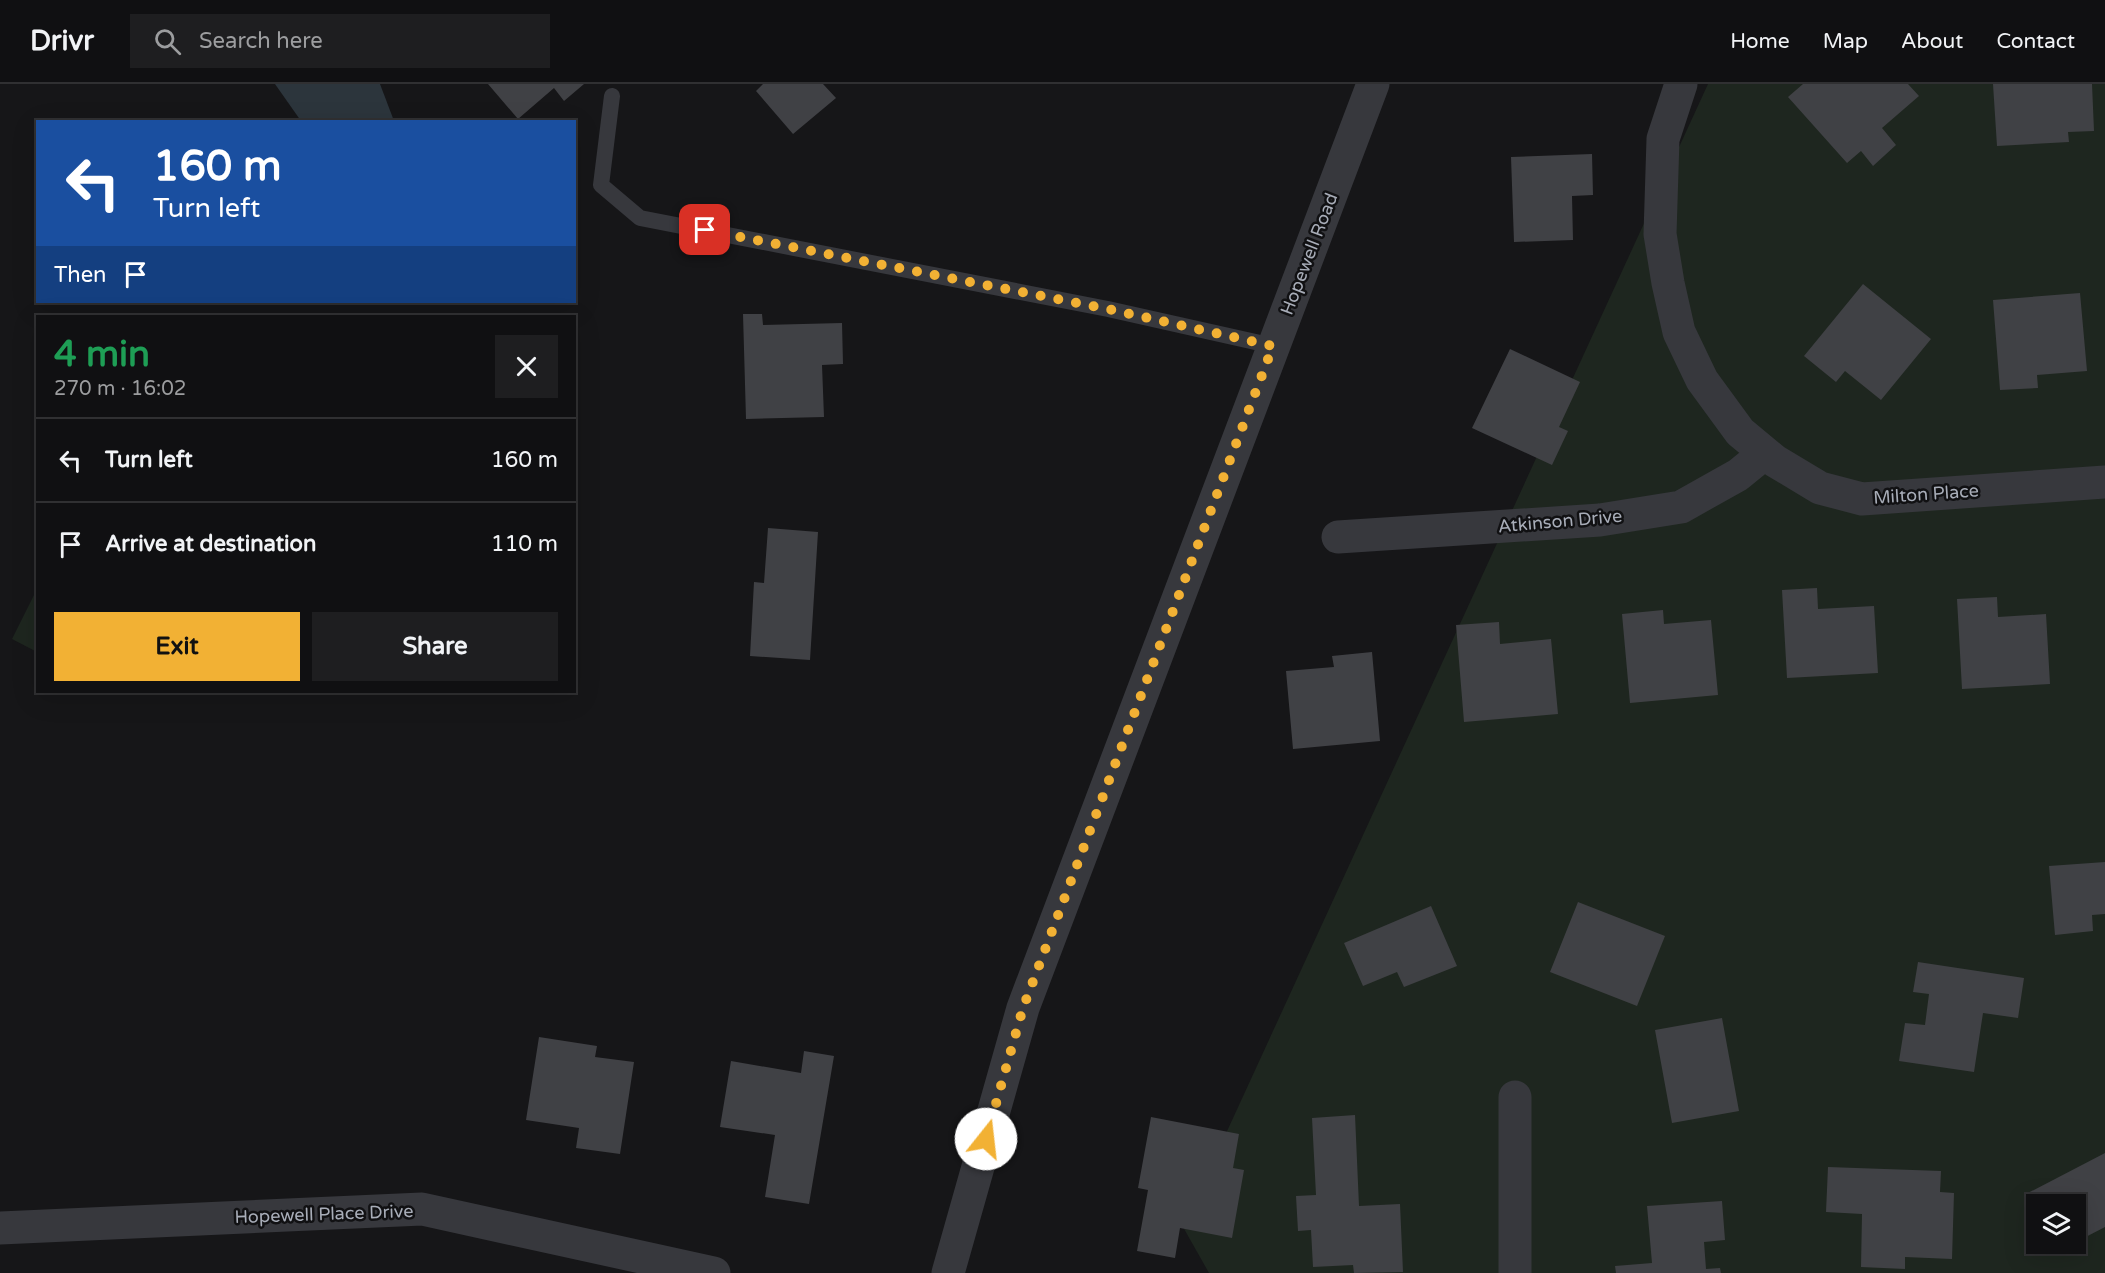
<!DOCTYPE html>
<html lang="en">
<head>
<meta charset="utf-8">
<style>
  body { margin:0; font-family:"Varela Round",sans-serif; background:#1e1e20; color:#f1f3f6; height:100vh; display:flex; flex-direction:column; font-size:22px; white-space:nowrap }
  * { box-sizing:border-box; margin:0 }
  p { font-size:20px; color:#9c9d9f }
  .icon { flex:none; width:33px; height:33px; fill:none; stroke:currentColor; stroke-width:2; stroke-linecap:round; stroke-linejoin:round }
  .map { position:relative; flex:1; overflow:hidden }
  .drawer { position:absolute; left:36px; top:231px; width:540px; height:378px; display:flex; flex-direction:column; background:#101012; border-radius:0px; box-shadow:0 6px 24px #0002,0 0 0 2px #303032 }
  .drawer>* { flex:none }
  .guide { position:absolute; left:36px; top:36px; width:540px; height:183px; border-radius:0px; box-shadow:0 6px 24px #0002,0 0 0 2px #303032; background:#1a4fa0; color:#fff; overflow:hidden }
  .tools { position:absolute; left:2026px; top:1110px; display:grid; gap:12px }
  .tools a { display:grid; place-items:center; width:60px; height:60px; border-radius:0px; background:#101012; box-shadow:0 6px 24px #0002,0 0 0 2px #303032; font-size:30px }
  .pin { position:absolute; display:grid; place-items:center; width:51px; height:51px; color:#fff; margin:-26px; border-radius:12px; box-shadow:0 3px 9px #0006 }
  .me { position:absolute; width:66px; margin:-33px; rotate:16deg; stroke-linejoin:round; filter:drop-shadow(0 0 4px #0008) }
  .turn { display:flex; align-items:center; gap:21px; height:126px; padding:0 18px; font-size:27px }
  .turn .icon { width:78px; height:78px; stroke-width:2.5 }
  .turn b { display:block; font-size:42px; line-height:51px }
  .then { display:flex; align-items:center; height:57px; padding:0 18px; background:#0003; gap:12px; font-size:22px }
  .round { display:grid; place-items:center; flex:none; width:63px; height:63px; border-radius:0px; background:#1e1e20 }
  .summary { display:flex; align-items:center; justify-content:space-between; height:102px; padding:0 18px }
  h1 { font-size:36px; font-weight:800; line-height:45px; color:#1e9e55 }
  .primary-button { display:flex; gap:12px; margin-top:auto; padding:12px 18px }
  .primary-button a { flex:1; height:69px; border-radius:0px; background:#f2b134; color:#111; font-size:24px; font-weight:800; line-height:69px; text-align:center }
  .primary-button a+a { background:#1e1e20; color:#f1f3f6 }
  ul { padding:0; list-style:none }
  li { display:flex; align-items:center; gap:18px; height:84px; padding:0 18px; border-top:2px solid #303032 }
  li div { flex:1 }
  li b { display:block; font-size:22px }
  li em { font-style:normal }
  header { display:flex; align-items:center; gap:36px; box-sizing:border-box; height:84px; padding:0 30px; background:#101012; border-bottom:2px solid #303032 }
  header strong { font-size:28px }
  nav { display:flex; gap:33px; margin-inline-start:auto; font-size:21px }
  .search { width:420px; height:54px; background:#1e1e20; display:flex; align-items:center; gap:15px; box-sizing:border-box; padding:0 21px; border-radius:0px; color:#9c9d9f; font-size:22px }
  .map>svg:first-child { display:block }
  .green { fill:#1e261f; fill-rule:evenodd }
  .water { fill:#2c353c }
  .building { fill:#404145 }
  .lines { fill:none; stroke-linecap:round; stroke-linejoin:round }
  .service { stroke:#37383d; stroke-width:16 }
  .minor { stroke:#37383d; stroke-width:33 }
  .tertiary { stroke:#37383d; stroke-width:33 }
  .route { stroke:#f2b134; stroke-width:10; stroke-dasharray:0 18 }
  .labels { text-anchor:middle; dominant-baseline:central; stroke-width:5; stroke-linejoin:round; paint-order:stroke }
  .street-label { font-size:18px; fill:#a8adb8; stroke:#111113 }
</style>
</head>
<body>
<header>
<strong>Drivr</strong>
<div class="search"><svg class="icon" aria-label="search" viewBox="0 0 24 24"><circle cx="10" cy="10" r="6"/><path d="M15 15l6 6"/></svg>Search here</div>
<nav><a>Home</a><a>Map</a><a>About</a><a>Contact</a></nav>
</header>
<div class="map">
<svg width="2105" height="1189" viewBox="0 0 2105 1189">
  <rect width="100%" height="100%" fill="#161618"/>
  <path class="green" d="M1708,0H2105V1189H1209L1183,1143ZM2037,1120H2076V1160H2037Z
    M37,505V568L12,555Z"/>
  <path class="water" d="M275,0H380L394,37H301Z"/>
  <path class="building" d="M488,0H584L564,17L554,4L518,35Z
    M763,0H823L836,14L793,50L756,7Z
    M1803,0H1908L1919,12L1882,44L1896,61L1873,82L1861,67L1847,79L1788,13Z
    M1993,0H2092L2094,47L2068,48L2069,58L1997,62Z
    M1592,70L1593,111L1572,112L1573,156L1514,158L1511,73Z
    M1863,200L1931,255L1881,316L1845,287L1836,298L1804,272Z
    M2080,209L2087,287L2037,291L2038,304L2000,306L1993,216Z
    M743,230H762L763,241L842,239L843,280L822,281L824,333L746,335Z
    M1510,265L1580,298L1559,343L1568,347L1552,381L1472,344Z
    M768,444L818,448L810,576L750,572L754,498L764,499Z
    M1817,504L1818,525L1874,522L1878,589L1787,594L1782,506Z
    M1997,513L1998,533L2046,530L2050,600L1962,605L1957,515Z
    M1663,526L1664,540L1711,536L1718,611L1630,619L1622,530Z
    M1499,538L1500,560L1551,555L1558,630L1464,638L1456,541Z
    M1372,568L1380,657L1293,665L1286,587L1334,583L1332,572Z
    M2105,778V830L2092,831L2093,847L2055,851L2049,782Z
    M1578,818L1665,852L1637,922L1550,888Z
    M1431,822L1457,882L1404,903L1397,888L1363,902L1344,859Z
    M1918,878L2024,894L2018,934L1983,929L1974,988L1899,977L1905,939L1925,941L1929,910L1913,908Z
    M1722,934L1739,1027L1672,1039L1655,946Z
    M539,953L597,962L595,973L634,978L620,1070L576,1064L579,1044L526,1036Z
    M804,967L834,972L809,1120L765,1113L775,1051L720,1043L731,977L801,989Z
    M1355,1031L1359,1122L1400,1120L1403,1188L1354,1189L1353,1181L1313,1183L1311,1146L1298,1147L1296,1112L1316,1111L1312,1034Z
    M1151,1033L1239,1050L1233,1084L1244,1086L1232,1154L1180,1144L1175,1174L1137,1167L1148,1106L1138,1104Z
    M2105,1069V1143L2076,1158V1120H2037V1131L2026,1110Z
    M1828,1083L1941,1087L1940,1108L1954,1109L1952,1175L1905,1173V1185L1861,1183L1862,1130L1826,1128Z
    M1722,1117L1725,1156L1704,1158L1706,1185L1720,1184L1721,1189H1616L1615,1182L1652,1179L1647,1122Z
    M2052,1160H2074L2057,1168Z"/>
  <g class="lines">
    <path class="service" d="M612,12L601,101L640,134L1108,225L1273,262"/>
    <path class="minor" d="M1681,0L1663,55L1660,150L1668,199L1679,248L1702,296L1740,348L1775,377L1820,404L1862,415L2105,398
      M1338,453L1600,436L1681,423L1738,391L1765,369
      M1515,1013V1189
      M0,1144L422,1125L714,1189"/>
    <path class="tertiary" d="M948,1189L1023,924L1373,0"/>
  </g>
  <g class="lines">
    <path class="route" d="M705,146L1108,225L1273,262L1023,924L986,1055"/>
  </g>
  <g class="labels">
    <g class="street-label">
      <text transform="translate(1309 170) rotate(-69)">Hopewell Road</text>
      <text transform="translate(1926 410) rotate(-4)">Milton Place</text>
      <text transform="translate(1560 437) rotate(-5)">Atkinson Drive</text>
      <text transform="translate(324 1130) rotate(-2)">Hopewell Place Drive</text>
    </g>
  </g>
</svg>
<div class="tools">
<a><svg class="icon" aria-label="layers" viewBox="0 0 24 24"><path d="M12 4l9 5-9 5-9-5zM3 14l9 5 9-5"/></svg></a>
</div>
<div class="pin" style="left:705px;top:146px;background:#d93025"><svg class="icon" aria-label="arrive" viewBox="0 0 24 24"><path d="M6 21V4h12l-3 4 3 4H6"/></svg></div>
<svg class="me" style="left:986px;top:1055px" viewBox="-20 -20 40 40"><circle r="19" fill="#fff"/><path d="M0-13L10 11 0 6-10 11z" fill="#f2b134"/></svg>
<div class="guide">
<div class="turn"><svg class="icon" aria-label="left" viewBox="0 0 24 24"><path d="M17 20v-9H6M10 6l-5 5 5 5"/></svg><div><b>160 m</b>Turn left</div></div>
<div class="then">Then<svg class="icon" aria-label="arrive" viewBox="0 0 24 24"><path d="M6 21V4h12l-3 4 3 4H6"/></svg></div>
</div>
<section class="drawer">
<div class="summary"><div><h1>4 min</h1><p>270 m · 16:02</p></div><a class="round"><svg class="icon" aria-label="close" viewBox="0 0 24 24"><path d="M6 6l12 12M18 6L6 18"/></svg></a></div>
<ul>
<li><svg class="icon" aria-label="left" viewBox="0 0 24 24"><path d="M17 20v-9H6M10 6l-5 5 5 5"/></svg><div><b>Turn left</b></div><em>160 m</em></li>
<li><svg class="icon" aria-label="arrive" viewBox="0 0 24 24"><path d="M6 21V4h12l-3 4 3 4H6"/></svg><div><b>Arrive at destination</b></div><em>110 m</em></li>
</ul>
<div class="primary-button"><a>Exit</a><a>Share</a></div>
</section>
</div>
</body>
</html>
